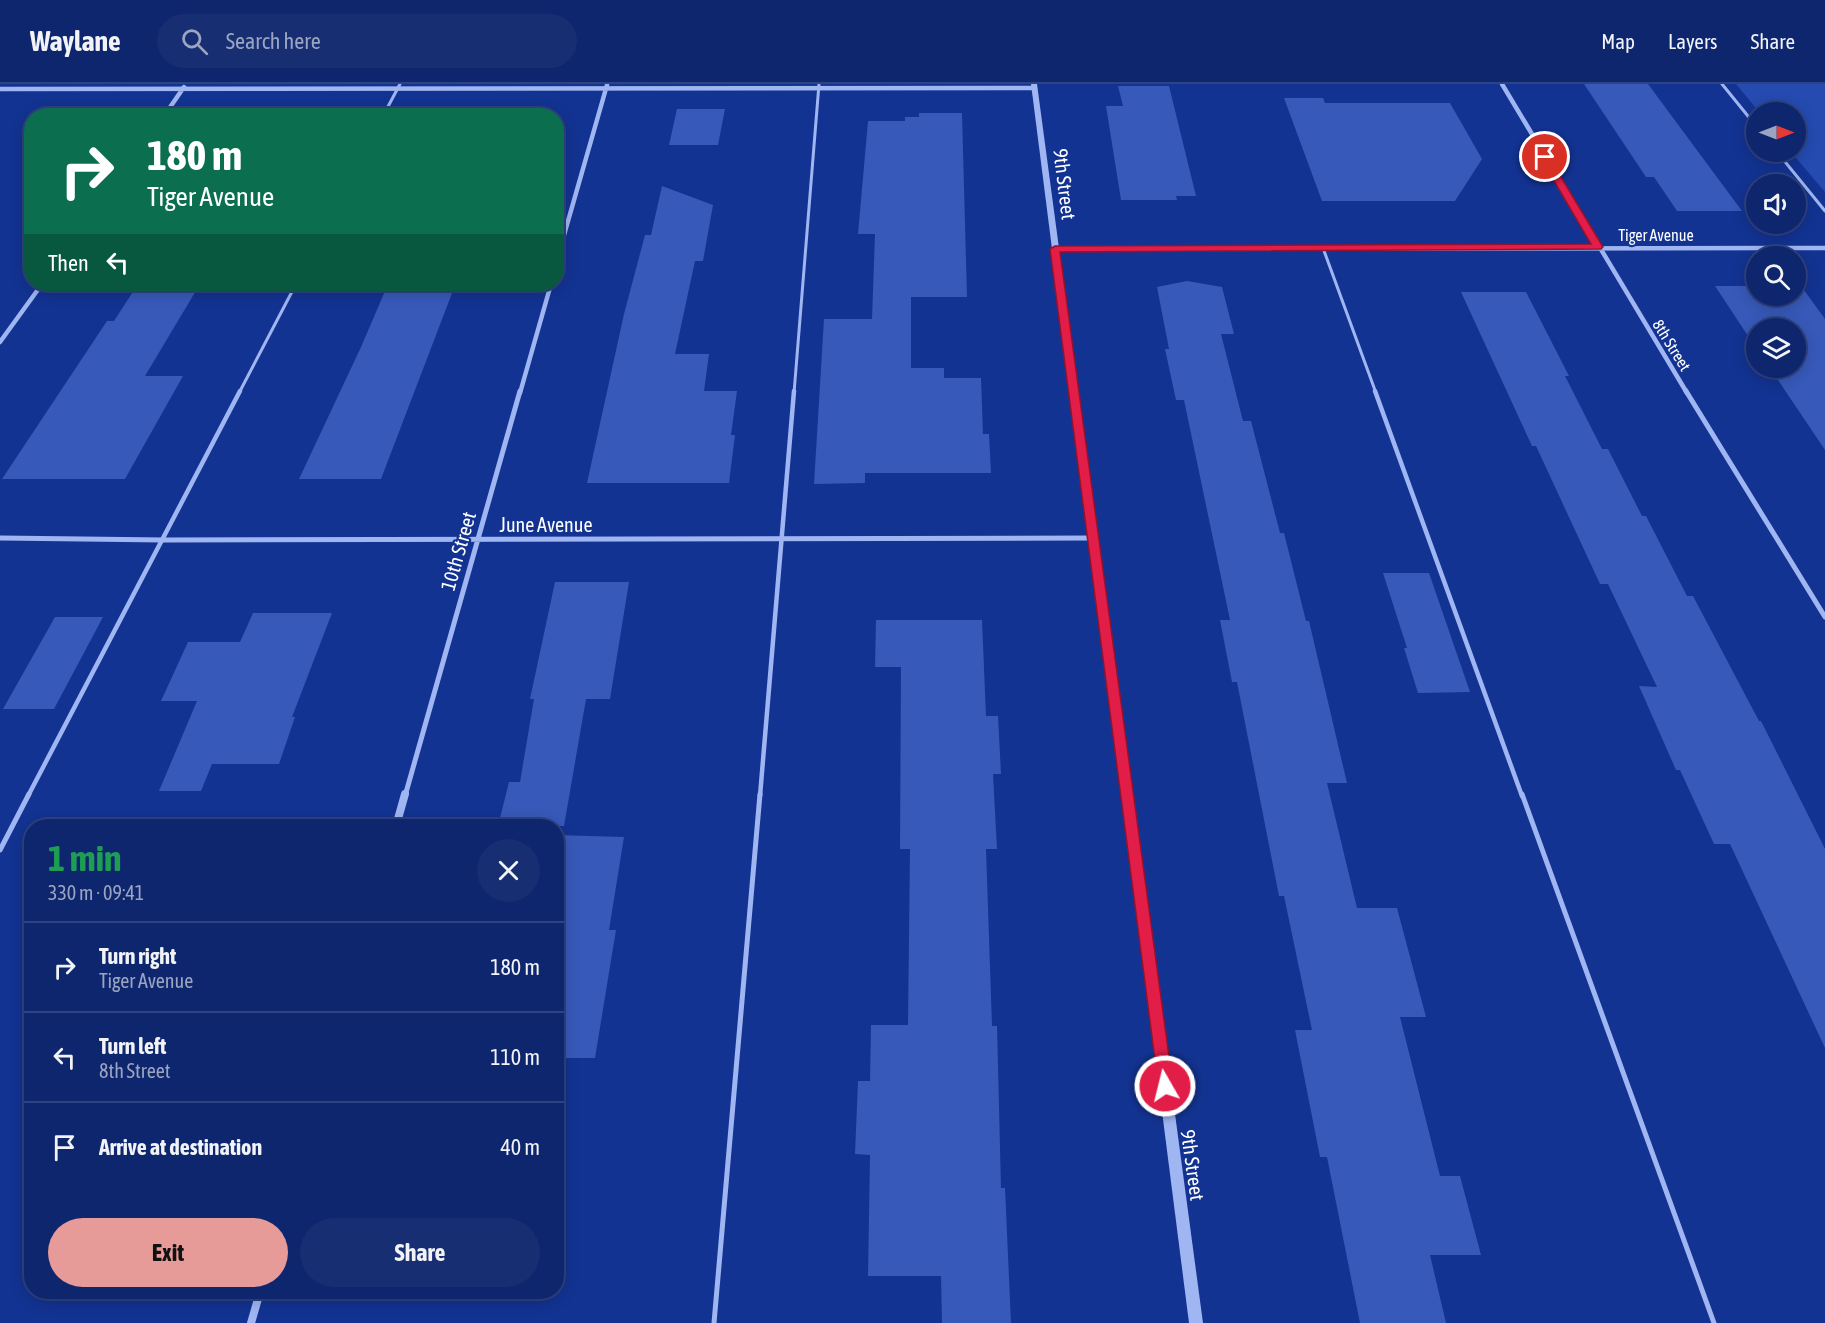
<!DOCTYPE html>
<html lang="en">
<head>
<meta charset="utf-8">
<style>
  body { margin:0; font-family:"Asap Condensed",sans-serif; background:#172e73; color:#f1f3f6; height:100vh; display:flex; flex-direction:column; font-size:22px; white-space:nowrap }
  * { box-sizing:border-box; margin:0 }
  p { font-size:20px; color:#9ba5c2 }
  .icon { flex:none; width:33px; height:33px; fill:none; stroke:currentColor; stroke-width:2; stroke-linecap:round; stroke-linejoin:round }
  .map { position:relative; flex:1; overflow:hidden }
  .drawer { position:absolute; left:24px; top:735px; width:540px; height:480px; display:flex; flex-direction:column; background:#0e266e; border-radius:24px; box-shadow:0 3px 15px #0003,0 0 0 2px #2e4381 }
  .drawer>* { flex:none }
  .top-card { position:absolute; left:24px; top:24px; width:540px; height:183px; border-radius:24px; box-shadow:0 3px 15px #0003,0 0 0 2px #2e4381; background:#0b6e4f; color:#fff; overflow:hidden }
  .needle { width:39px; rotate:90deg }
  .tools { position:absolute; left:1746px; top:18px; display:grid; gap:12px }
  .tools a { display:grid; place-items:center; width:60px; height:60px; border-radius:50%; background:#0e266e; box-shadow:0 3px 15px #0003,0 0 0 2px #2e4381; font-size:30px }
  .pin { position:absolute; display:grid; place-items:center; width:51px; height:51px; color:#fff; margin:-26px; border:3px solid #fff; border-radius:50%; box-shadow:0 2px 6px #0007 }
  .me { position:absolute; width:66px; margin:-33px; rotate:352deg; stroke-linejoin:round; filter:drop-shadow(0 0 4px #0008) }
  .turn { display:flex; align-items:center; gap:21px; height:126px; padding:0 24px; font-size:27px }
  .turn .icon { width:78px; height:78px; stroke-width:2.5 }
  .turn b { display:block; font-size:42px; line-height:51px }
  .then { display:flex; align-items:center; height:57px; padding:0 24px; background:#0003; gap:12px; font-size:22px }
  .round { display:grid; place-items:center; flex:none; width:63px; height:63px; border-radius:32px; background:#172e73 }
  .summary { display:flex; align-items:center; justify-content:space-between; height:102px; padding:0 24px }
  h1 { font-size:36px; font-weight:700; line-height:45px; color:#1e9e55 }
  .action { display:flex; gap:12px; margin-top:auto; padding:12px 24px }
  .action a { flex:1; height:69px; border-radius:36px; background:#e69b98; color:#111; font-size:24px; font-weight:700; line-height:69px; text-align:center }
  .action a+a { background:#172e73; color:#f1f3f6 }
  ul { padding:0; list-style:none }
  li { display:flex; align-items:center; gap:18px; height:90px; padding:0 24px; border-top:2px solid #2e4381 }
  li div { flex:1 }
  li b { display:block; font-size:22px }
  li em { font-style:normal }
  header { display:flex; align-items:center; gap:36px; box-sizing:border-box; height:84px; padding:0 30px; background:#0e266e; border-bottom:2px solid #2e4381 }
  header strong { font-size:28px }
  nav { display:flex; gap:33px; margin-inline-start:auto; font-size:21px }
  .search { width:420px; height:54px; background:#172e73; display:flex; align-items:center; gap:15px; box-sizing:border-box; padding:0 21px; border-radius:33px; color:#9ba5c2; font-size:22px }
  .map>svg:first-child { display:block }
  .green { fill:#254bb1 }
  .building { fill:#3759b9 }
  .lines { fill:none; stroke-linecap:round; stroke-linejoin:round }
  .service-far2 { stroke:#a0b6f2; stroke-width:3 }
  .service-far1 { stroke:#a0b6f2; stroke-width:4.5 }
  .service { stroke:#a0b6f2; stroke-width:5 }
  .minor-far2 { stroke:#a0b6f2; stroke-width:4.5 }
  .minor-far1 { stroke:#a0b6f2; stroke-width:5 }
  .minor { stroke:#a0b6f2; stroke-width:8 }
  .tertiary { fill:#a0b6f2; fill-rule:evenodd }
  .route { fill:#e11d48; stroke:#92132f; stroke-width:1.5 }
  .labels { text-anchor:middle; dominant-baseline:central; stroke-width:4.5; stroke-linejoin:round; paint-order:stroke }
  .far-street-label { font-size:16px; fill:#fff; stroke:#133392 }
  .street-label { font-size:20px; fill:#fff; stroke:#133392 }
</style>
</head>
<body>
<header>
<strong>Waylane</strong>
<div class="search"><svg class="icon" aria-label="search" viewBox="0 0 24 24"><circle cx="10" cy="10" r="6"/><path d="M15 15l6 6"/></svg>Search here</div>
<nav><a>Map</a><a>Layers</a><a>Share</a></nav>
</header>
<div class="map">
<svg width="1825" height="1239" viewBox="0 0 1825 1239">
  <rect width="100%" height="100%" fill="#133392"/>
  <path class="green" d="M1736,0H1825V108L1791,68H1796V28H1759Z"/>
  <path class="building" d="M1584,0H1648L1742,127H1677L1654,93H1646Z
    M1118,2H1169L1196,112H1176L1177,116H1121L1106,22H1123Z
    M1284,14H1323L1325,19H1450L1482,75L1455,117H1322Z
    M677,25H725L718,61H669Z
    M919,29H962L967,213H911V284H944V294H981L983,350H989L991,389H865V399L814,400L824,235H872L875,150H858L868,37H905V33H919Z
    M662,102L713,121L703,177H695L675,270H709L704,307H737L731,351H735L729,399H587L624,230L645,151H651Z
    M1187,197L1222,203L1234,250H1221L1243,337H1251L1280,449H1284L1306,537H1309L1347,699H1327L1357,824H1397L1426,933H1400L1440,1092H1460L1481,1171H1430L1446,1239H1360L1327,1073H1320L1295,946H1312L1284,812H1279L1237,598H1232L1220,536H1230L1184,316H1176L1165,265H1169L1157,203Z
    M138,200H200L145,292H183L125,395H2L107,237H114Z
    M388,200H444L442,204H454L381,395H299L361,263Z
    M1715,202H1756V212H1796V202H1801L1825,235V366L1770,284H1796V244H1756V264Z
    M1461,208H1526L1569,292H1565L1602,365H1608L1642,432H1646L1687,512H1693L1759,637H1761L1825,765V964L1730,760H1714L1680,686H1676L1639,602L1657,603L1608,500H1600L1536,362H1532Z
    M1383,489H1429L1470,608L1418,609L1404,564H1407Z
    M555,498H629L610,615H586L564,742H498L509,698H520L534,615H530Z
    M253,529H332L292,633H295L279,680H212L201,707H159L197,617H161L188,558H240Z
    M55,533H103L54,625H3Z
    M876,536H982L986,632H998L1001,690H993L997,765H986L992,942H997L1001,1104H1005L1011,1239H942L941,1192H868L870,1071L855,1070L858,997H870L871,941H908L910,765H900L901,583H875Z
    M556,751L624,753L609,846H616L595,974H556Z"/>
  <g class="lines">
    <path class="service-far2" d="M1722,0L1756,42
      M383,32L400,0
      M1777,68L1825,127
      M1323,164L1376,309
      M239,309L296,200
      M794,309L819,0"/>
    <path class="service-far1" d="M1375,307L1522,712
      M28,712L240,307
      M760,712L794,307"/>
    <path class="service" d="M1522,710L1714,1239
      M0,766L29,710
      M714,1239L760,710"/>
    <path class="minor-far2" d="M1502,0L1687,309
      M0,5L1034,4
      M164,32L184,3
      M1055,165L1825,164
      M556,179L607,1
      M0,258L42,200
      M520,309L551,200"/>
    <path class="minor-far1" d="M1686,307L1825,533
      M0,454L164,456L1093,454
      M405,712L520,307"/>
    <path class="minor" d="M396,742L405,710
      M251,1239L260,1208"/>
    <path class="tertiary" d="M1031,0H1037L1203,1239H1189Z"/>
  </g>
  <path class="route" d="M1545,70L1549,73L1603,163L1601,165L1060,168L1173,1002L1171,1007L1165,1009L1159,1007L1050,165L1055,162L1591,160L1540,73Z"/>
  <g class="labels">
    <g class="far-street-label">
      <text x="1656" y="151">Tiger Avenue</text>
      <text transform="translate(1672 261) rotate(58)">8th Street</text>
    </g>
    <g class="street-label">
      <text transform="translate(1065 100) rotate(83)">9th Street</text>
      <text x="546" y="440">June Avenue</text>
      <text transform="translate(458 467) rotate(-74)">10th Street</text>
      <text transform="translate(1193 1081) rotate(82)">9th Street</text>
    </g>
  </g>
</svg>
<div class="tools">
<a><svg class="needle" viewBox="-14 -14 28 28"><path d="M0-13l5 13h-10z" fill="#e53935"/><path d="M0 13l5-13h-10z" fill="#9ba5c2"/></svg></a>
<a><svg class="icon" aria-label="sound" viewBox="0 0 24 24"><path d="M4 9h4l5-4v14l-5-4H4zM17 9q2 3 0 6"/></svg></a>
<a><svg class="icon" aria-label="search" viewBox="0 0 24 24"><circle cx="10" cy="10" r="6"/><path d="M15 15l6 6"/></svg></a>
<a><svg class="icon" aria-label="layers" viewBox="0 0 24 24"><path d="M12 4l9 5-9 5-9-5zM3 14l9 5 9-5"/></svg></a>
</div>
<div class="pin" style="left:1545px;top:73px;background:#d93025"><svg class="icon" aria-label="arrive" viewBox="0 0 24 24"><path d="M6 21V4h12l-3 4 3 4H6"/></svg></div>
<svg class="me" style="left:1165px;top:1002px" viewBox="-20 -20 40 40"><circle r="17" fill="#e11d48" stroke="#fff" stroke-width="3"/><path d="M0-11L8 9 0 5-8 9z" fill="#fff"/></svg>
<div class="top-card">
<div class="turn"><svg class="icon" aria-label="right" viewBox="0 0 24 24"><path d="M7 20v-9h11M14 6l5 5-5 5"/></svg><div><b>180 m</b>Tiger Avenue</div></div>
<div class="then">Then<svg class="icon" aria-label="left" viewBox="0 0 24 24"><path d="M17 20v-9H6M10 6l-5 5 5 5"/></svg></div>
</div>
<section class="drawer">
<div class="summary"><div><h1>1 min</h1><p>330 m · 09:41</p></div><a class="round"><svg class="icon" aria-label="close" viewBox="0 0 24 24"><path d="M6 6l12 12M18 6L6 18"/></svg></a></div>
<ul>
<li><svg class="icon" aria-label="right" viewBox="0 0 24 24"><path d="M7 20v-9h11M14 6l5 5-5 5"/></svg><div><b>Turn right</b><p>Tiger Avenue</p></div><em>180 m</em></li>
<li><svg class="icon" aria-label="left" viewBox="0 0 24 24"><path d="M17 20v-9H6M10 6l-5 5 5 5"/></svg><div><b>Turn left</b><p>8th Street</p></div><em>110 m</em></li>
<li><svg class="icon" aria-label="arrive" viewBox="0 0 24 24"><path d="M6 21V4h12l-3 4 3 4H6"/></svg><div><b>Arrive at destination</b></div><em>40 m</em></li>
</ul>
<div class="action"><a>Exit</a><a>Share</a></div>
</section>
</div>
</body>
</html>
